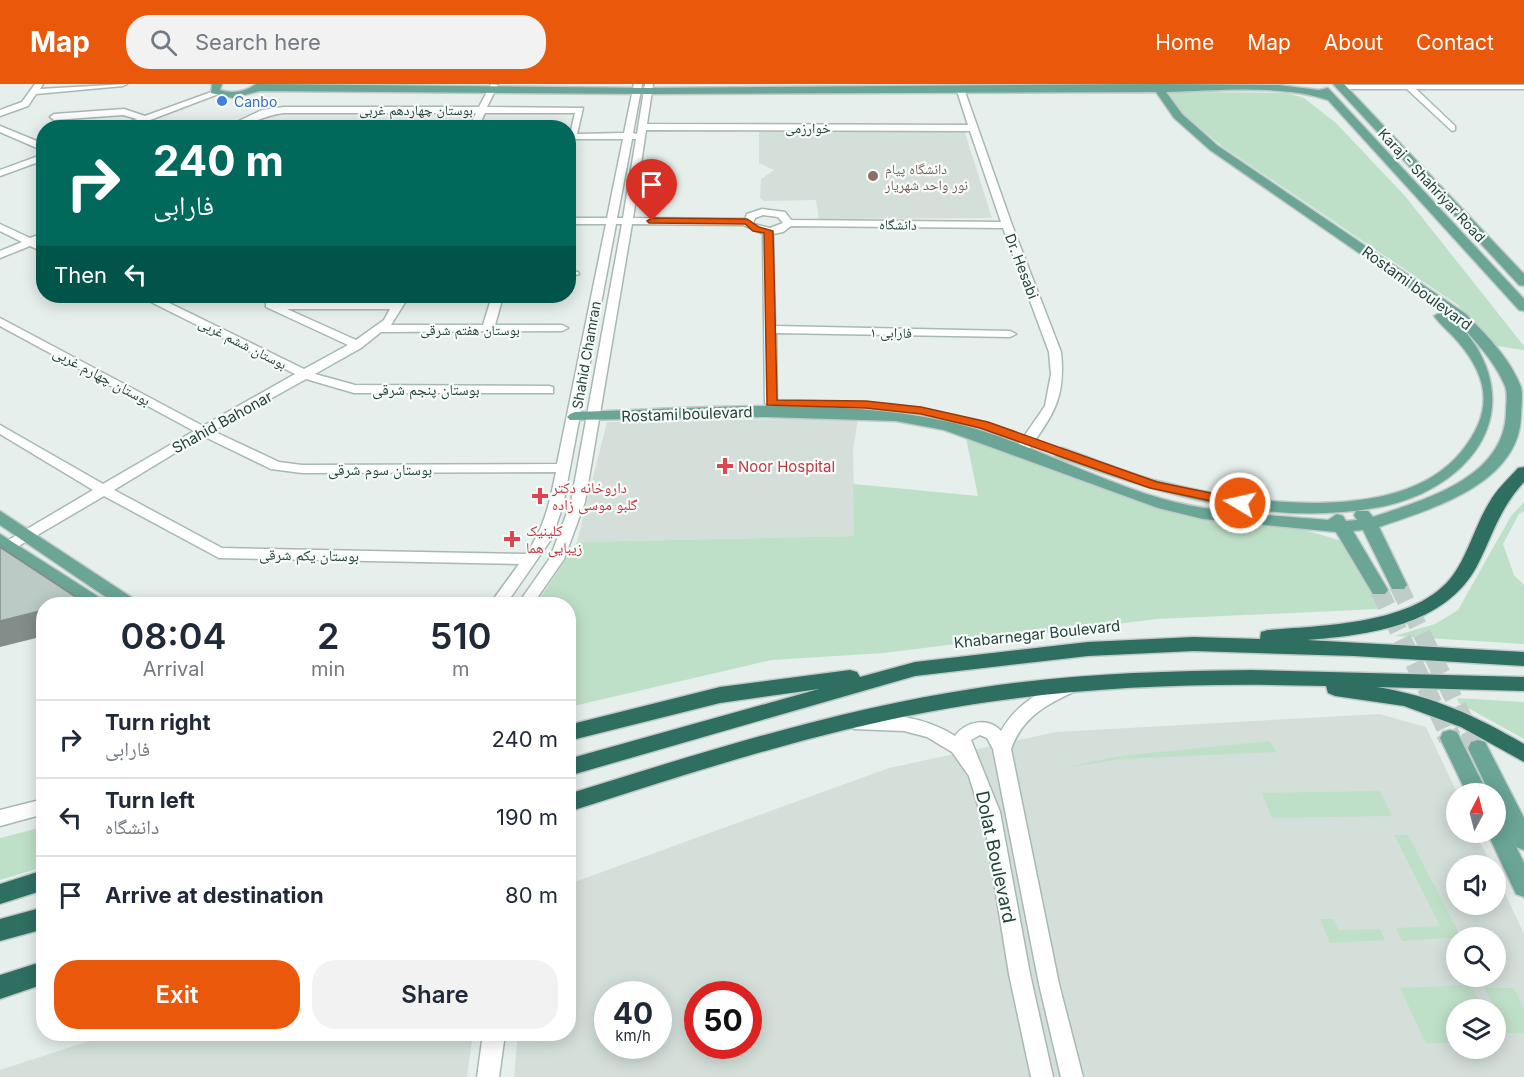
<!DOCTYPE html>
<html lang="en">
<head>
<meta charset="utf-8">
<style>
  body { margin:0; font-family:Inter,"Noto Naskh Arabic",sans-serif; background:#f2f2f3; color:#1f2937; height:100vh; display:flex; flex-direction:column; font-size:22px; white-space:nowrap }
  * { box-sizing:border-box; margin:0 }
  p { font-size:20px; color:#747a83 }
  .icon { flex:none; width:33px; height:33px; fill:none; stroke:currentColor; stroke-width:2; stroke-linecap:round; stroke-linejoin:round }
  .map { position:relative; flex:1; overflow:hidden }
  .side { position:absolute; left:36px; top:513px; width:540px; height:444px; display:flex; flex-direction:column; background:#fff; border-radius:24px; box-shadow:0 3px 15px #0003 }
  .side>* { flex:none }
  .guide { position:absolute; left:36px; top:36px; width:540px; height:183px; border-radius:24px; box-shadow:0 3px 15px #0003; background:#00695c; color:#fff; overflow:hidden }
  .needle { width:39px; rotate:7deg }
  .tools { position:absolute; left:1446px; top:699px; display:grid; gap:12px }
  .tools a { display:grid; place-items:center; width:60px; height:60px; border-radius:50%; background:#fff; box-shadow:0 3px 15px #0003; font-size:30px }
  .speed { position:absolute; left:594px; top:897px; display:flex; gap:12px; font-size:30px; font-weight:700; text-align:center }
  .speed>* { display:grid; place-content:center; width:78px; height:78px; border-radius:50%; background:#fff; box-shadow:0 3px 15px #0003; line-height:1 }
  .speed small { font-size:15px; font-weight:400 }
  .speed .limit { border:9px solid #d22; background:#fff; color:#111 }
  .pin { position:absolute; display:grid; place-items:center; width:51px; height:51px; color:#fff; margin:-62px -26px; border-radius:50% 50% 50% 0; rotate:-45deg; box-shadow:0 0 6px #0007 }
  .pin .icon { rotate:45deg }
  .me { position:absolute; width:66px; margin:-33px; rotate:279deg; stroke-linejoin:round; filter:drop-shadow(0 0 4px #0008) }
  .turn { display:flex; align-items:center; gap:21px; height:126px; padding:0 18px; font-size:27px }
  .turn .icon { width:78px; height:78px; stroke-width:2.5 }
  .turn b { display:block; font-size:42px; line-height:51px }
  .then { display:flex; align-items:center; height:57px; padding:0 18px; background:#0003; gap:12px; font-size:22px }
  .eta { display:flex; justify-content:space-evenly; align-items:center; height:102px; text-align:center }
  .eta b { font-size:36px; font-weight:600; line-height:42px }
  .cta { display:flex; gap:12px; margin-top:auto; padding:12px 18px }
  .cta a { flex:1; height:69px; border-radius:24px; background:#ea580c; color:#fff; font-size:24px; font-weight:600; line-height:69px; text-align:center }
  .cta a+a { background:#f2f2f3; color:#1f2937 }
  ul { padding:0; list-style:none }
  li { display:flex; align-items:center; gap:18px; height:78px; padding:0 18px; border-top:2px solid #e0e1e3 }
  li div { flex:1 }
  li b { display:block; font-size:22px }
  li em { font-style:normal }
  header { display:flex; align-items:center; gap:36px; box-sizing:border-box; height:84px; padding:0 30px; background:#ea580c; color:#fff }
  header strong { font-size:28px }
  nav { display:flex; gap:33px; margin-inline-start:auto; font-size:21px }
  .search { width:420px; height:54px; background:#f2f2f3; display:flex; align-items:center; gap:15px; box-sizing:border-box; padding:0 21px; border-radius:24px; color:#747a83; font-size:22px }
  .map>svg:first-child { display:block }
  .built { fill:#d4dfda; fill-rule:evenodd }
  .green { fill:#bfe0c8 }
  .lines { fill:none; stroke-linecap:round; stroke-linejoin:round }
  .major-tunnel-far1 { stroke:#bfccc8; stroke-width:18; stroke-dasharray:18 9; stroke-linecap:butt }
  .major-tunnel { stroke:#bfccc8; stroke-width:23; stroke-dasharray:23 11; stroke-linecap:butt }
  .minor-casing { stroke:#a8b8b2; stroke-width:3 }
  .major-casing { stroke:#c2cac8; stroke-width:3 }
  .highway-casing { stroke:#c2cac8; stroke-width:3 }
  .minor { fill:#fff; fill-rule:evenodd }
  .major { fill:#6aa596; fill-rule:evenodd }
  .highway { fill:#2f6f62; fill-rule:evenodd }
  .shaded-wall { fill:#838d89 }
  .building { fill:#bbcac4; stroke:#838d89; stroke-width:1.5 }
  .route { fill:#ea580c; stroke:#983908; stroke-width:1.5 }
  .shop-dot { fill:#3f7fe0; stroke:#f7fbf9; stroke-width:2 }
  .education-dot { fill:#8d6e63; stroke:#f7fbf9; stroke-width:2 }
  .health-dot { fill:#e0444e; stroke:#f7fbf9; stroke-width:2 }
  .labels { text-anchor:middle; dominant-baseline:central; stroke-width:4.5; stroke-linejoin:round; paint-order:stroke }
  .far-shop-label { font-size:14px; fill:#366cbe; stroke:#f7fbf9; text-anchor:start }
  .far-street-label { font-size:14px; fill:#24423a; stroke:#f7fbf9 }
  .far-education-label { font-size:14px; fill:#785e54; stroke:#f7fbf9; text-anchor:start }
  .street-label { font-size:15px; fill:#24423a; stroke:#f7fbf9 }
  .health-label { font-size:15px; fill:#be3a42; stroke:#f7fbf9; text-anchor:start }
  .near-street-label { font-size:18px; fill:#24423a; stroke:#f7fbf9 }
</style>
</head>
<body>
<header>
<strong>Map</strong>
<div class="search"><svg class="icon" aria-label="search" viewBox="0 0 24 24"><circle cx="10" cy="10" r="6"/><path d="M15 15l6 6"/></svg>Search here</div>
<nav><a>Home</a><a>Map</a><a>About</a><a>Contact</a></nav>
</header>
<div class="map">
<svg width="1524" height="993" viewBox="0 0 1524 993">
  <rect width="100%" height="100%" fill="#e6efeb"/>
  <path class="built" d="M964,46L992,134L819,135L816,116L764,117L760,114L761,95L774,86L759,79V47Z
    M858,334L853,366L855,452L577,458L607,338Z
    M1379,630L1426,643L1457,709L1456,748L1476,749L1491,781L1456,782V820H1496V790L1524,850V993H514L518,950H568L569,800L889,684L1056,648ZM1456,854H1496V892H1456ZM608,910H658V962H608ZM698,910H748V962H698ZM1456,926H1496V964H1456Z
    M111,950H473L467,993H0V986Z"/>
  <path class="green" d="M1168,8L1287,9L1304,14L1336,39L1405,112L1524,262V266L1497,262L1458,221L1223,63L1184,31Z
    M966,354L1168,425L1301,445L1342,457L1366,493L1379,525L1157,535L884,569L772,576L569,623L568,520H536L577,458L854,452L853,400L978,412Z
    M1524,418V427L1519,430L1503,460L1514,491L1524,501V560L1394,552L1435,540L1458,526L1511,432Z
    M1457,614L1524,618V655L1459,619Z
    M1270,657L1276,668L1122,675L1064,684L1119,672Z
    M1380,707L1392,732L1272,734L1262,709Z
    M43,743V783L0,796V754Z
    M1394,751H1408L1461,853L1402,857L1396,844L1440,842Z
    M1320,835H1333L1339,846L1380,845L1385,856L1330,859Z
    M1471,901L1483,925L1456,926V958L1426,960L1400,904Z
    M1485,904H1514L1524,925V949H1506Z"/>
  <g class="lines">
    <path class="major-tunnel-far1" d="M1398,501L1471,650
      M1379,506L1448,650"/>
    <path class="major-tunnel" d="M1447,648L1450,654
      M1470,648L1478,664"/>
    <defs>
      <path id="minor" d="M35,0H43L40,5L127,0L123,2L36,10L28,22L0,32V26L22,18Z
        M491,0L498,1L487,23L583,24L577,50L624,49L634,0H642L633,49L637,50L645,0H653L647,40L968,41L956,4L963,2L1012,141L1061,268C1066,317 1052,331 1026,370H1016L1014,367L1045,322L1051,290L1049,268L1003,144L791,142L783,148L773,150L775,242L1010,247L1016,250L1010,253L776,249L777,319L771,323L765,319L763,150L743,141L632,140L585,418L564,475L533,520H518L550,474L571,418L622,140H616L563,421L552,454L506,520H490L519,480L219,474L104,412L0,473V461L93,406L0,350V341L103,400L194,347L0,242V234L203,342L295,290L143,214L142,212H155L304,285L348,261L266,223V219H394L399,212H409L391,241H483L492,212H503L495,241H562L568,244L562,247L381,248L361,264L315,290L355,301L549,302L553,303V309H354L306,295L213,347L279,378L302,381L557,380L606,140H568V134H607L623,55H569L575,29H485L478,44H469L476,29H284C263,31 245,44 224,44L262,26L284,23H479ZM646,46L970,47L1001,138L791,136L785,128L762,125L747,130L745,135L633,134ZM632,55H636L623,134H617ZM763,131L778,133L783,139L770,144L753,140L755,134ZM287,225H390L384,236L356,256ZM203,352L271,385L302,389L556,388C550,418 544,445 526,470L222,464L114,406Z
        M1341,1H1524V5H1416L1455,42V46L1452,47L1407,5H1338L1337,3Z
        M214,7L221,9L129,44H115L137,35L123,31L54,36L50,33L54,30L124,25L145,32Z
        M0,42L44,60V67L0,48Z
        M44,70V76L0,92V86Z
        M0,140L30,154L44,149V156L38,158L44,161V168L30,162L0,174V167L22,158L0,147Z
        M568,187L578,188L579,190L568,193Z
        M1072,596L1078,598L1080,602L1078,606C1047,620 1023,632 1011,665L1059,900L1083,993H1061L1039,900L993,665L987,654L980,651L971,656L1000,728L1030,890L1053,993H1031L1009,890L986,748L969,692L952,668L927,653L904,647L854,645L852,640L854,635C885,625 929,635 955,652C966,637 988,633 1001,647C1016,620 1042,605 1072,596Z
        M44,715V730L0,742V726Z
        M483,950H505L499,993H477Z"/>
      <path id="major" d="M212,0H222L220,6C233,10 245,8 256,0L648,4L1158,0L1278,1L1319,6L1328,4L1524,215V227L1519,226L1328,16C1281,0 1216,7 1166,8L1182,30L1218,62L1466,230C1487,252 1510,274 1521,303C1523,311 1521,323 1521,331C1520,400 1431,425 1379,443L1407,501L1404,505H1392L1363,446L1353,447L1388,506L1385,510H1373L1336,448L1203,435L1158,424L944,346L896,337L766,333L570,336L567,333L570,330L575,328C694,325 829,312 945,337C1020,353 1089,394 1163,415C1216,430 1274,431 1328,436L1337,430L1343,432L1346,437L1357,436L1354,431L1356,427H1368L1373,433C1423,416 1503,395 1506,330C1506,321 1508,310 1505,302C1494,276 1475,257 1456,236L1210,66L1174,34L1156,8L648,10L260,7L233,14L211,9Z
        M1333,0H1344L1524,190V202L1519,201Z
        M1441,228C1455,231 1468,251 1476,262C1524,342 1458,408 1380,423C1270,444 1159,410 1056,372L1054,369L1062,364L1068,366C1097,376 1127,389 1158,397C1240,418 1399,444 1461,368C1492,330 1491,297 1459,259C1451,249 1441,242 1434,232Z
        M0,427L134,515L137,520H116L0,441Z
        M0,450L102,515L105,520H83L0,464Z
        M1450,646L1457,648L1488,710H1467L1440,654L1443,648Z
        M1478,656L1485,658L1524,734V766L1516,763L1496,721V710H1490L1468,664L1471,658Z
        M1496,736L1504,738L1524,779V813L1516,810L1487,748H1496Z"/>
      <path id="highway" d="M1524,383V398C1499,425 1493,451 1477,482C1445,542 1368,551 1307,556L1524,568V582L1354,572L1194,567L1088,572L915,592L568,692V675L819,605L720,619L568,657V641L720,603L850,586L857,588L860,593L915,578L1088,558L1194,553L1260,555L1261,548L1268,546C1325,541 1424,541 1457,485C1470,464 1476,440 1489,419C1496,406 1508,395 1518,384Z
        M1251,586L1524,593V607L1377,603C1433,612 1476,632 1524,660V678L1461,643L1404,622L1335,612L1328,609L1326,602C1193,598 1059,603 928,628C805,651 687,690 568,728V710C703,668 838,625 978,604C1068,590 1160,587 1251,586Z
        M44,786V806L0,820V800Z
        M44,823V845L0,857V835Z
        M44,877V900L0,915V891Z"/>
    </defs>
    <use href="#minor" class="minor-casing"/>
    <use href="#major" class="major-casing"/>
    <use href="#highway" class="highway-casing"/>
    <use href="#minor" class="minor"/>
    <use href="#major" class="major"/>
    <use href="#highway" class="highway"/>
  </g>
  <path class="shaded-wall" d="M82,517L84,520H68Z
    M44,526V552L0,563V537Z"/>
  <path class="building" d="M0,463L82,517L68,520H44V526L0,537Z"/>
  <path class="route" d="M652,134L747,135L759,143L773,147L777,316L866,317L921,323L988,338L1157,398L1240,415L1246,419L1240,423L1150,404L980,344L921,330L866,324L767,321L764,149L753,147L745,140L649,139L647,137Z"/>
  <circle class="shop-dot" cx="222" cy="17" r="6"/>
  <circle class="education-dot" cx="873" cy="92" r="6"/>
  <g class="health-dot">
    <path d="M722 373h6v6h6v6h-6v6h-6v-6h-6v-6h6z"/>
    <path d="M537 403h6v6h6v6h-6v6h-6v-6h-6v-6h6z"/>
    <path d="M509 446h6v6h6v6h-6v6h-6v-6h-6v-6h6z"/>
  </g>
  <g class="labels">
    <g class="far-shop-label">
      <text x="234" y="17">Canbo</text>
    </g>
    <g class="far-street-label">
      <text x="416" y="25">بوستان چهاردهم غربی</text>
      <text x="808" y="43">خوارزمی</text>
      <text transform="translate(1432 101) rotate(47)">Karaj - Shahriyar Road</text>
      <text transform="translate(898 140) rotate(1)">دانشگاه</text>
      <text transform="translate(1022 182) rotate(69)">Dr. Hesabi</text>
      <text x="470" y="245">بوستان هفتم شرقی</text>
      <text transform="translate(891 248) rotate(1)">فارابی ۱</text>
      <text transform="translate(243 259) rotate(27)">بوستان ششم غربی</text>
      <text transform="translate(586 271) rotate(-80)">Shahid Chamran</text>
    </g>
    <g class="far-education-label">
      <text x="885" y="84">دانشگاه پیام<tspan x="885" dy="16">نور واحد شهریار</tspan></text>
    </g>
    <g class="street-label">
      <text transform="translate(1417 204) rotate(36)">Rostami boulevard</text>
      <text transform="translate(102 292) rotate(28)">بوستان چهارم غربی</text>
      <text x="426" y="305">بوستان پنجم شرقی</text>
      <text transform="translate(687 330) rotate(-2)">Rostami boulevard</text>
      <text transform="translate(222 338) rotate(-29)">Shahid Bahonar</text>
      <text x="380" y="385">بوستان سوم شرقی</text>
      <text transform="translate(309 471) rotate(1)">بوستان یکم شرقی</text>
      <text transform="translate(1037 550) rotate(-6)">Khabarnegar Boulevard</text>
    </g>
    <g class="health-label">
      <text x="738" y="382">Noor Hospital</text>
      <text x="552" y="403">داروخانه دکتر<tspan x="552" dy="17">گلبو موسی زاده</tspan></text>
      <text x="526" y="446">کلینیک<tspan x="526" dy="17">زیبایی هما</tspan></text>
    </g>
    <g class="near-street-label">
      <text transform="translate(996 773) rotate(78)">Dolat Boulevard</text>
    </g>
  </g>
</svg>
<div class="tools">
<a><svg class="needle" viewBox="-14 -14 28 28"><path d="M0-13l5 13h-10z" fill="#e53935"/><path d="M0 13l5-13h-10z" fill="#747a83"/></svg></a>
<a><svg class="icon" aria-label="sound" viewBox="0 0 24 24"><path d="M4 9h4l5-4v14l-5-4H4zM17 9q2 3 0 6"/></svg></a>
<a><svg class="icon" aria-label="search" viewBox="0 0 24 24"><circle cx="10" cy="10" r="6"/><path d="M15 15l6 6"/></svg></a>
<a><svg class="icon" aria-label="layers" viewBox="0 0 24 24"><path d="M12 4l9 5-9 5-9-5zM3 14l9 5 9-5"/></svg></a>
</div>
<div class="speed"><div>40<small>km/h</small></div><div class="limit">50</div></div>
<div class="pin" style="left:652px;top:137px;background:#d93025"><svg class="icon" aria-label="arrive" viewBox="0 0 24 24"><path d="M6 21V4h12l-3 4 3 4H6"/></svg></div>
<svg class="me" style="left:1240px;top:419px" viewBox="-20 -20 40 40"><circle r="17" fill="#ea580c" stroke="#fff" stroke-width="3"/><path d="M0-11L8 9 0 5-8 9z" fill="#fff"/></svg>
<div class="guide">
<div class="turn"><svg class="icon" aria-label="right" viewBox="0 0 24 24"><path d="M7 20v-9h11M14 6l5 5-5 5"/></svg><div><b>240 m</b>فارابی</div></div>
<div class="then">Then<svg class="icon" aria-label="left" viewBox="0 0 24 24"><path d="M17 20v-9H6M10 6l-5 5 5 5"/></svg></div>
</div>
<section class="side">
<div class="eta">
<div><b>08:04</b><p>Arrival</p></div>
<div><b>2</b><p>min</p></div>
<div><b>510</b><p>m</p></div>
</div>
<ul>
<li><svg class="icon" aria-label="right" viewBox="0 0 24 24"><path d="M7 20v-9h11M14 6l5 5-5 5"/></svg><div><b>Turn right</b><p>فارابی</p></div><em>240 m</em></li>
<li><svg class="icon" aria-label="left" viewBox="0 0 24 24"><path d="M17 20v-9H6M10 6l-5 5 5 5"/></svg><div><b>Turn left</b><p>دانشگاه</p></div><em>190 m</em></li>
<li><svg class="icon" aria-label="arrive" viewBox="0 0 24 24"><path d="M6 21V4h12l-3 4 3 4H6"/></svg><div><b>Arrive at destination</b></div><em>80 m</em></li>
</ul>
<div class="cta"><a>Exit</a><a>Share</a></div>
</section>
</div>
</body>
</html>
